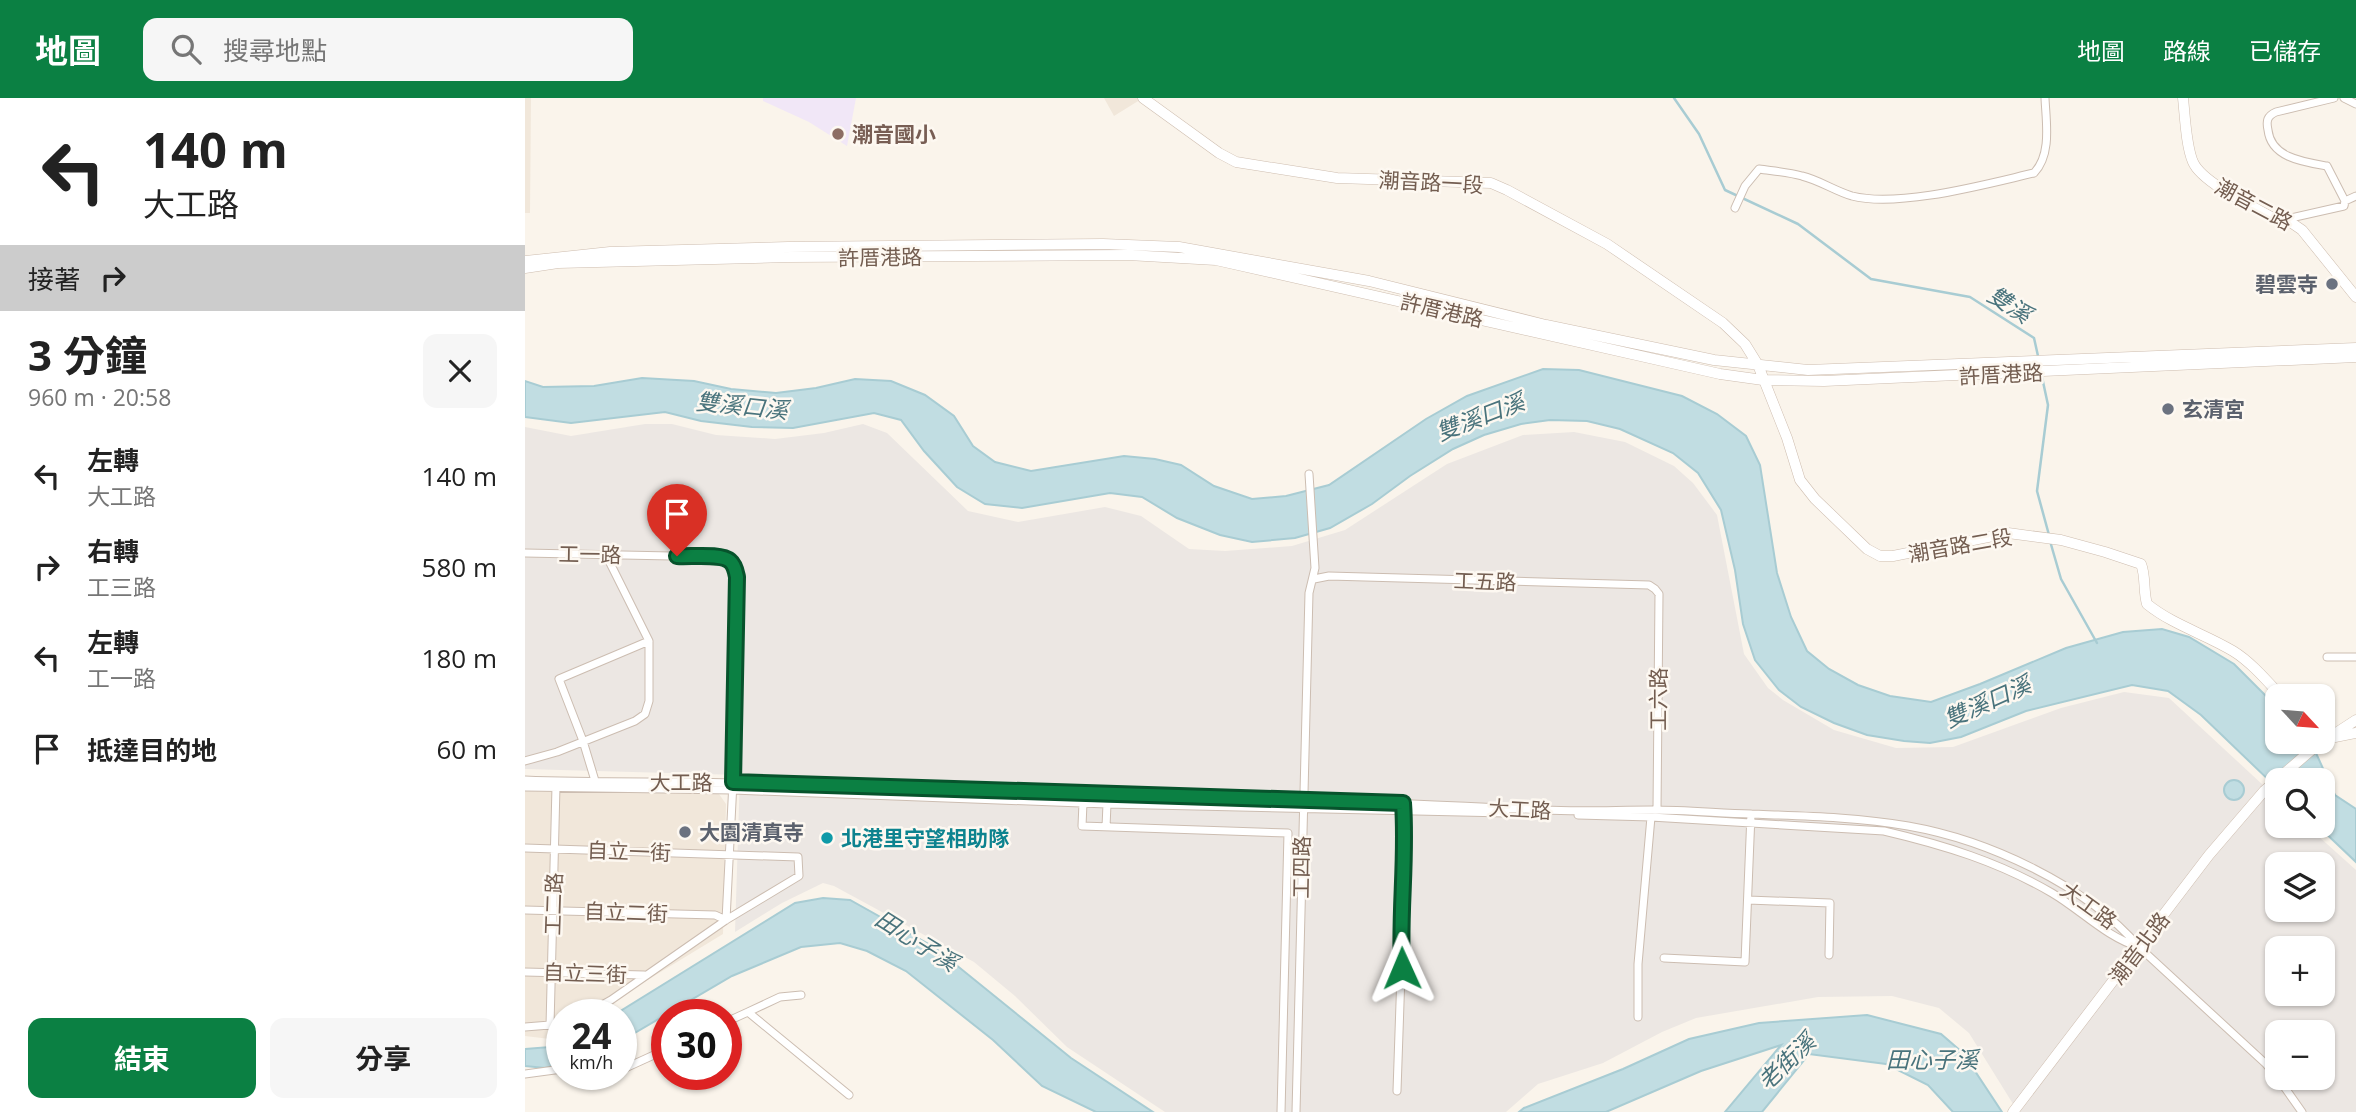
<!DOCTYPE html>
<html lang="zh-TW">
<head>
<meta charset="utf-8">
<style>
  body { margin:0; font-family:"Open Sans","Noto Sans TC",sans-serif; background:#f6f6f6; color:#222; height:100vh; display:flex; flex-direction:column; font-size:26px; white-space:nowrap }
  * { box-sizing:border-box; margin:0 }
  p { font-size:23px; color:#767676 }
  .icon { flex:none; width:38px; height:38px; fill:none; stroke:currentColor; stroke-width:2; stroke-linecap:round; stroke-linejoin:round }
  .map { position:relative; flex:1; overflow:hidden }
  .side { display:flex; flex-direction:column; background:#fff; width:525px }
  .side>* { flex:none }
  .banner { background:#fff; color:#222; overflow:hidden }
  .needle { width:46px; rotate:116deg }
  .tools { position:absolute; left:1740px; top:586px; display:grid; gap:14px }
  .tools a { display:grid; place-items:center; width:70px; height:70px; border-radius:14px; background:#fff; box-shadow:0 2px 5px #0004; font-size:35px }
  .speed { position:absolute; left:21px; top:901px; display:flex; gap:14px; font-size:35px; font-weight:700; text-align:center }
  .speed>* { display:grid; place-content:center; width:91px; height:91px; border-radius:50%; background:#fff; box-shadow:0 2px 5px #0004; line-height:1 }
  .speed small { font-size:18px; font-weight:400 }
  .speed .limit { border:10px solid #d22; background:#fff; color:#111 }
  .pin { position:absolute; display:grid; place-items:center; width:60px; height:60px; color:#fff; margin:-72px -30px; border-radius:50% 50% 50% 0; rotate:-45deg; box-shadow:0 0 7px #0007 }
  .pin .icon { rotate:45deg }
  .me { position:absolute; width:77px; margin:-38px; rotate:359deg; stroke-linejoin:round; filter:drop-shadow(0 0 5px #0008) }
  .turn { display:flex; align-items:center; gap:24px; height:147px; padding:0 28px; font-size:32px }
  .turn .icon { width:91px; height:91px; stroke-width:2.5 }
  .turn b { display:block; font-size:49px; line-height:60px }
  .then { display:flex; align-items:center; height:66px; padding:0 28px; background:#0003; gap:14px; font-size:26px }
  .round { display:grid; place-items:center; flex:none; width:74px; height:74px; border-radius:14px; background:#f6f6f6 }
  .headline { display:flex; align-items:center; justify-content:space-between; height:119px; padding:0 28px }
  h1 { font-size:42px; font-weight:700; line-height:52px }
  .cta { display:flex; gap:14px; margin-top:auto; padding:14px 28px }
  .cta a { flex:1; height:80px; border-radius:14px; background:#0b8043; color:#fff; font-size:28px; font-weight:700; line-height:80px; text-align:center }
  .cta a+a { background:#f6f6f6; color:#222 }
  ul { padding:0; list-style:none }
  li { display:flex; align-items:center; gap:21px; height:91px; padding:0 28px }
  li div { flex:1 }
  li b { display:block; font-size:26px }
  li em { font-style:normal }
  header { display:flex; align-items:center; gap:42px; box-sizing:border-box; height:98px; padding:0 35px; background:#0b8043; color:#fff }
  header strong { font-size:33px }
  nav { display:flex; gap:38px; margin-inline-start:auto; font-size:24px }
  .search { width:490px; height:63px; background:#f6f6f6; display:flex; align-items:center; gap:18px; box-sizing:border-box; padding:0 24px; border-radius:14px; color:#767676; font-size:26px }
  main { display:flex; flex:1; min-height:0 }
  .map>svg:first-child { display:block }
  .residential { fill:#f1e7da }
  .industrial { fill:#ece7e3; fill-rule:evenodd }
  .education { fill:#f1e7f7 }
  .water { fill:#c1dde2; stroke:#a8ccd3; stroke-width:2 }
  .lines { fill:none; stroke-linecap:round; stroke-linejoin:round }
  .stream { stroke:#a8ccd3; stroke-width:2.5 }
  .street-casing { stroke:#ccbdb1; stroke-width:9 }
  .secondary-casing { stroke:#cebdaf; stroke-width:11 }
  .street { stroke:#fff; stroke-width:7 }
  .secondary { stroke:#fff; stroke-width:10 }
  .route-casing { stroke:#07532c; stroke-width:18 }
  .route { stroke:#0b8043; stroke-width:12 }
  .education-dot { fill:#8d6e63; stroke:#fdf8f1; stroke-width:2.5 }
  .worship-dot { fill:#6b7280; stroke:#fdf8f1; stroke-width:2.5 }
  .culture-dot { fill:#0f9aa8; stroke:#fdf8f1; stroke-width:2.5 }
  .labels { text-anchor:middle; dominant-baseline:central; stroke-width:5; stroke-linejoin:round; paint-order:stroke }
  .education-label { font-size:21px; font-weight:bold; fill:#785e54; stroke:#fdf8f1; text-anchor:start }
  .street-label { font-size:21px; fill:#735d50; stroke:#fdf8f1 }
  .worship-label { font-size:21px; font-weight:bold; fill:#5b616d; stroke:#fdf8f1; text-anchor:start }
  .culture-label { font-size:21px; font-weight:bold; fill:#0d838f; stroke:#fdf8f1; text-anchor:start }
  .water-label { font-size:23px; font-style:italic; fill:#49737c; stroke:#fdf8f1 }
</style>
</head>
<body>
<header>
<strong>地圖</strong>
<div class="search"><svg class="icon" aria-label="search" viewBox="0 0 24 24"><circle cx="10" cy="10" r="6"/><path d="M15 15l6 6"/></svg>搜尋地點</div>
<nav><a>地圖</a><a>路線</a><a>已儲存</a></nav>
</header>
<main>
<section class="side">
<div class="banner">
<div class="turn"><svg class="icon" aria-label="left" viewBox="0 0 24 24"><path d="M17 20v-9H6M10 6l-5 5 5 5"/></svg><div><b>140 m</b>大工路</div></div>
<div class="then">接著<svg class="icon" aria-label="right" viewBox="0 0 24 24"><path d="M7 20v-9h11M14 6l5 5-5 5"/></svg></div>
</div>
<div class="headline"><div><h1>3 分鐘</h1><p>960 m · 20:58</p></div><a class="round"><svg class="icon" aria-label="close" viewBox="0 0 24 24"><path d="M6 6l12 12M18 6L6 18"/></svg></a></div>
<ul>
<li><svg class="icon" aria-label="left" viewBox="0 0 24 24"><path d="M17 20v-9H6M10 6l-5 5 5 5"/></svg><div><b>左轉</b><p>大工路</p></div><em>140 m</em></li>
<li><svg class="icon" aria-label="right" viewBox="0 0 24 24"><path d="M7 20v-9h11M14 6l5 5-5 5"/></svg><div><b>右轉</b><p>工三路</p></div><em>580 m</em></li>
<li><svg class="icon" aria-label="left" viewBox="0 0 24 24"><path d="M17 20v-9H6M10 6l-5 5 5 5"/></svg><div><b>左轉</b><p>工一路</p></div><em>180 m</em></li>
<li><svg class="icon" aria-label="arrive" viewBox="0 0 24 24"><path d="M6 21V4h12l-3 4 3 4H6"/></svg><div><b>抵達目的地</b></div><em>60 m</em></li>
</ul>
<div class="cta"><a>結束</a><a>分享</a></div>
</section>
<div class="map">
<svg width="1831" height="1014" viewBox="0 0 1831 1014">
  <rect width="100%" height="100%" fill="#faf4eb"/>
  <path class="residential" d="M0,0H6L5,115H0Z
    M579,0H618L589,18Z
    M0,693L194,696L201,706L198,836L65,917H37V934L25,941L0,938Z"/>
  <path class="industrial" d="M120,326H147L191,337L250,341L299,335L338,326L362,335L443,413L493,424L580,409L616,418L664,451L700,453L767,448L820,432L922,366L998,337L1049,334L1100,344L1149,368L1168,385L1192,417L1219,556L1243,590L1258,602L1309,632L1371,650L1428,649L1536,610L1599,594L1644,600L1752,700V728H1782L1831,772V1014H1493L1444,935L1414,910L1367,898L1293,899L1171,920L1137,934L1078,965L1013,986L981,1014H640L542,949L490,898L449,864L309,788L298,785L257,805L210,834L215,677L0,671V329L46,338ZM1752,766H1797V812H1752ZM1752,850H1797V896H1752ZM1752,934H1797V980H1752Z"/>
  <path class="education" d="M238,0H331L322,48L284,24L238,3Z"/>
  <path class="water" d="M1018,271L1054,272L1157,298L1192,316L1221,338L1235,367L1252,475L1266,519L1282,553L1304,571L1333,587L1365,598L1406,604L1455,586L1541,550L1598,534L1637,531L1664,539L1709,566L1752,609V644H1786L1810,697L1831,711V764L1793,728H1797V682H1752V690L1676,617L1643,593L1607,587L1501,613L1436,639L1405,645L1379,643L1342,637L1309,625L1276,609L1254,592L1230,562L1218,526L1210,472L1196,412L1173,375L1148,355L1095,331L1062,323L1025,322L996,326L959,337L928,351L885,378L847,406L805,430L770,440L727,444L695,437L652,420L617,399L585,395L497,410L460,406L432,389L399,353L376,322L349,315L268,330L227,329L176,323L140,314L46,325L0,319V283L18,289L69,288L117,280L169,283L206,291L251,295L291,290L330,281L366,283L400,297L429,318L448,348L470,364L506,373L599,358L630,361L656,367L689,388L727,401L761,398L804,387L901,321L942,298Z
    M1699 692a10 10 0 1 1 20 0a10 10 0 1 1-20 0Z
    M298,800L325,802L409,849L546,960L628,1014H571L517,988L468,942L381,873L342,853L315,845L276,849L207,878L96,943V917H89L270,805Z
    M1342,917L1416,936L1438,955L1477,1014H1428L1403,987L1361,966L1284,956L1237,1014H1200L1256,947L1176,973L1081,1014H994L999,1010L1098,971L1164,941L1234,925Z
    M37,948V966L20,970L0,968V951Z"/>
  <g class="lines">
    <path class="stream" d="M1149,0L1174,36L1200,92L1273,126L1346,181L1445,199L1509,240L1513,258
      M1514,265L1523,307L1512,393L1524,437
      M1525,443L1536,481L1572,545"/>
    <defs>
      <path id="street" d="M1809,0L1751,14C1742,18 1741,23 1743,32C1746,60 1779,64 1802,68L1820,103
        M1819,0L1831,6
        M1210,110L1220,88L1234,71C1248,73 1263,74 1277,78C1294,82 1310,93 1327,98C1374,110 1461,86 1509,75C1527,56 1521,24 1520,0
        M1761,121L1819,108L1820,103L1831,98
        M0,455L195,459C206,463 209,468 212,479L208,684L201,822
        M789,481L804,478L1124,487L1130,491L1134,496L1132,712
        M1802,559H1831
        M0,663L32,654L110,623L120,616L124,603V543L81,457
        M0,682C72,685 144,683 216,685C484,692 752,699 1019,712C1055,714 1091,712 1127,712C1160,712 1193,715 1226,716C1279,718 1332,719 1383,728C1463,742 1561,787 1614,849L1741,966L1752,979
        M71,686L58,643L34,581L124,543
        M0,689L208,692L582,706L981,715
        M558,705L557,728L763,735L756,1014
        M1053,717L1126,719L1359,733C1419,747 1474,764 1527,795C1556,812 1581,839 1614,849
        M581,729L582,706
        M0,750L273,759L274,778L201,822L86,902L59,917
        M1223,802L1305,805L1304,857
        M0,812L190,817L201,822
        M1139,860L1220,864L1226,716
        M0,874L119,877
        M223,914L255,899L276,897
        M1113,919V866L1126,719
        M201,924L223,914L324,997
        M25,928L31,688
        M0,929L37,926
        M96,972L142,951
        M0,976L37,971
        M62,976L69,980L87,976
        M1753,980L1777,1014
        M872,993L879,788L878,709
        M771,1014L784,495L790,470L784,376"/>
      <path id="secondary" d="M618,0L694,55L711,64L812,80L966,85L982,92L1082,146L1198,225L1220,246L1233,267L1262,340L1275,382L1290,401L1342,451L1355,458H1368L1483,435L1536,442L1580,454L1616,466C1621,478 1618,493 1622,506C1648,527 1680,536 1708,553C1726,564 1742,583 1756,598
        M1658,0C1660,18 1661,48 1668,64C1677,85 1731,110 1752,122L1761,121L1777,132L1831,199
        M0,163L85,154L263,149L578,146L654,149L844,183L1021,227L1189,262L1283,272L1831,250
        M0,170L33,165L265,159L603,157L691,162L1195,276L1238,282L1299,283L1831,259
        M1810,639L1831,635
        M1488,1014L1684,757L1739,693L1791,648L1831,622"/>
    </defs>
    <use href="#street" class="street-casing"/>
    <use href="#secondary" class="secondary-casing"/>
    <use href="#street" class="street"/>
    <use href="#secondary" class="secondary"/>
  </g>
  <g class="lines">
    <defs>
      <path id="route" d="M152,458C165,459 196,455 205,463C210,467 211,474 212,479L208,684L878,705C882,760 874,815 877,870"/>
    </defs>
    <use href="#route" class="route-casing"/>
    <use href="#route" class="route"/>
  </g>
  <circle class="education-dot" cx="313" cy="36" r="7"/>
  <g class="worship-dot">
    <circle cx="1807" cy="186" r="7"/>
    <circle cx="1643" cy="311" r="7"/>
    <circle cx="160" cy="734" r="7"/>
  </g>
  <circle class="culture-dot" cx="302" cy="740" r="7"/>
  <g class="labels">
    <g class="education-label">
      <text x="327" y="36">潮音國小</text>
    </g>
    <g class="street-label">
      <text transform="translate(906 84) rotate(3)">潮音路一段</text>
      <text transform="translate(1729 106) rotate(28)">潮音二路</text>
      <text transform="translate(355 159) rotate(-1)">許厝港路</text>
      <text transform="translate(917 212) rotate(13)">許厝港路</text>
      <text transform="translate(1476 276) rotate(-3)">許厝港路</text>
      <text transform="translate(1435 447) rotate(-10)">潮音路二段</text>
      <text transform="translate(65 456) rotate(1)">工一路</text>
      <text transform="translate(960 483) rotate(2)">工五路</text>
      <text transform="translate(1133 601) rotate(-90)">工六路</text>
      <text x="156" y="684">大工路</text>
      <text transform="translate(995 711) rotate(3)">大工路</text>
      <text transform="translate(104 753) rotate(2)">自立一街</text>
      <text transform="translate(776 769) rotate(-89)">工四路</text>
      <text transform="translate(28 806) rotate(-88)">工二路</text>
      <text transform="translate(1564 807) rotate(36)">大工路</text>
      <text transform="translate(101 814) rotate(2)">自立二街</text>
      <text transform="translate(1614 850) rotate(-53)">潮音北路</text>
      <text transform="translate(60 875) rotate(2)">自立三街</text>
    </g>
    <g class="worship-label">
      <text x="1793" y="186" text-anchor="end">碧雲寺</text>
      <text x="1657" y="311">玄清宮</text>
      <text x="174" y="734">大園清真寺</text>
    </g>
    <g class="culture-label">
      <text x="316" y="740">北港里守望相助隊</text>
    </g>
    <g class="water-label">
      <text transform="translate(1485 206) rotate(33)">雙溪</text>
      <text transform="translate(217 307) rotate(6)">雙溪口溪</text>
      <text transform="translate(955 318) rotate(-21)">雙溪口溪</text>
      <text transform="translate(1462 603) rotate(-24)">雙溪口溪</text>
      <text transform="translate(392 842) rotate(32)">田心子溪</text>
      <text x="1407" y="961">田心子溪</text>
      <text transform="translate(1261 963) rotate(-44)">老街溪</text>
    </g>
  </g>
</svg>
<div class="tools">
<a><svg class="needle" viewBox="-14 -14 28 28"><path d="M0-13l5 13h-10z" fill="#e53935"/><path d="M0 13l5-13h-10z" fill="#767676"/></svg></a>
<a><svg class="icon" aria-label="search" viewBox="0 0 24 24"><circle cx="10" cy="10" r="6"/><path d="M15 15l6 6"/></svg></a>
<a><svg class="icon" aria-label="layers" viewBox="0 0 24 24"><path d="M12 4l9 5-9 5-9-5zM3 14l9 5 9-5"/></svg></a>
<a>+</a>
<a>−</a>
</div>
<div class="speed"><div>24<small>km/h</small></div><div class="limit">30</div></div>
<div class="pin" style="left:152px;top:458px;background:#d93025"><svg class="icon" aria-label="arrive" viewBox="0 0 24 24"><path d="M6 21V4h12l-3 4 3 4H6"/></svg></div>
<svg class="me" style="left:877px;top:870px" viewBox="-20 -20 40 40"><path d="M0-17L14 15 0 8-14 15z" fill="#0b8043" stroke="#fff" stroke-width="4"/></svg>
</div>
</main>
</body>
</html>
